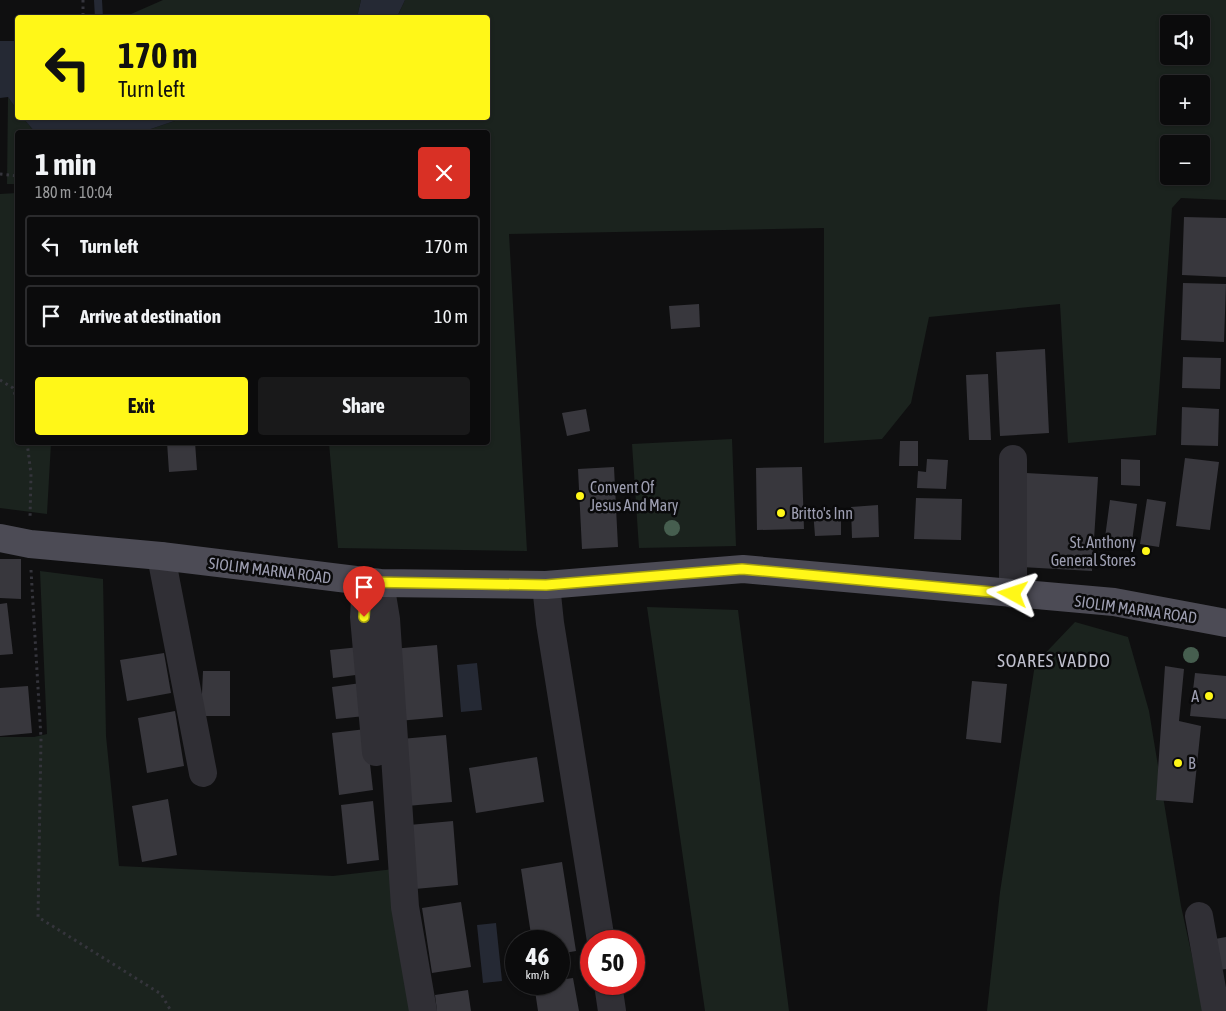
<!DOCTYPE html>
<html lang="en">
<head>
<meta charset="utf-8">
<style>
  body { margin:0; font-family:"Asap Condensed",sans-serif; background:#19191a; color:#f1f3f6; height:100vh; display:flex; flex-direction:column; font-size:19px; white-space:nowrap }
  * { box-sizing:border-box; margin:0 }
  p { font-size:16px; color:#9a9b9d }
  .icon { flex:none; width:28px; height:28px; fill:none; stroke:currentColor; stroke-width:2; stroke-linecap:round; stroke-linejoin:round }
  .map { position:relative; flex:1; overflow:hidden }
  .sheet { position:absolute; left:15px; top:130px; width:475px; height:315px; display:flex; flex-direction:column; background:#0b0b0c; border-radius:5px; box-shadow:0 1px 4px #0004,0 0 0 1px #2b2b2d }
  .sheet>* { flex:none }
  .hud { position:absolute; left:15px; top:15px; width:475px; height:105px; border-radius:5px; box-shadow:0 1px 4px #0004,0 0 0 1px #2b2b2d; background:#fff718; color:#111; overflow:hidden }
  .fabs { position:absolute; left:1160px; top:15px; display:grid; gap:10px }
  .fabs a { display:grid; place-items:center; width:50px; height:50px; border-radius:5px; background:#0b0b0c; box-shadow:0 1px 4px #0004,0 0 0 1px #2b2b2d; font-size:25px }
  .speed { position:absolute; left:505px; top:930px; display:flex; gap:10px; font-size:25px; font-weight:700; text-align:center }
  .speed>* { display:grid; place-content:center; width:65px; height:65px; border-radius:50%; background:#0b0b0c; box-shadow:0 1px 4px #0004,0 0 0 1px #2b2b2d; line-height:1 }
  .speed small { font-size:12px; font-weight:400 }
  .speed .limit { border:8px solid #d22; background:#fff; color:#111 }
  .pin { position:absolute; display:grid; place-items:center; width:42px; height:42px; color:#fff; margin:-51px -21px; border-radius:50% 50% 50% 0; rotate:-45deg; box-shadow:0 0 5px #0007 }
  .pin .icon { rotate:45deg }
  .me { position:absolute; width:55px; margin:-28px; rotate:275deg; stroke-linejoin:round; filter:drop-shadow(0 0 4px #0008) }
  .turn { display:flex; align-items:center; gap:18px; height:105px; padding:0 20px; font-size:22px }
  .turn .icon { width:65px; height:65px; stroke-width:2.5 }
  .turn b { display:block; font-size:35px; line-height:42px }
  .round { display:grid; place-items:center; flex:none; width:52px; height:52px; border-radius:5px; background:#19191a }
  .overview { display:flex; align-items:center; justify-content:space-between; height:85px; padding:0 20px }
  h1 { font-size:30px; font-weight:700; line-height:38px }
  .cta { display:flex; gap:10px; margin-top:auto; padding:10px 20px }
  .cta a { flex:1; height:58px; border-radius:5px; background:#fff718; color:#111; font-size:20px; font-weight:700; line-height:58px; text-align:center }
  .cta a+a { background:#19191a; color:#f1f3f6 }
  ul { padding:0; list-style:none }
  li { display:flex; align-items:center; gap:15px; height:62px; margin:0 10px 8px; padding:0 10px; border:2px solid #2b2b2d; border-radius:5px }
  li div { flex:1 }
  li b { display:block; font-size:19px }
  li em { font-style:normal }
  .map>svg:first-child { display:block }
  .green { fill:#1b231e; fill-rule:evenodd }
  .water { fill:#252934 }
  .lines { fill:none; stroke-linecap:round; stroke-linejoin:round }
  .stream { stroke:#252934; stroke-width:8 }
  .building { fill:#38373d }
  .path { stroke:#35353c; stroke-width:3; stroke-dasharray:2.5 4; stroke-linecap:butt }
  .minor { stroke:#302f35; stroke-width:28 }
  .major { stroke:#4c4b55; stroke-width:28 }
  .tree { fill:#465e4f }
  .route-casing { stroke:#a6a110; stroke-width:12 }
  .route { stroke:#fff718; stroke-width:9 }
  .poi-dot { fill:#fff718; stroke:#0a0a0b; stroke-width:2 }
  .labels { text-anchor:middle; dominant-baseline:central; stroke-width:5; stroke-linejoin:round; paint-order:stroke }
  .poi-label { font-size:16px; fill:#9e9fb2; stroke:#0a0a0b; text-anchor:start }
  .street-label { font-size:16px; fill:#9e9fb2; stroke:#0a0a0b }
  .neighbourhood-label { font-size:18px; letter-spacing:1px; fill:#c0c0ce; stroke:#0a0a0b }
</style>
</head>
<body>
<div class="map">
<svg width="1226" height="1011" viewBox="0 0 1226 1011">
  <rect width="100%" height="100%" fill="#0f0f10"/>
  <path class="green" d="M163,0H361L357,17L122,18Z
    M405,0H1226V200L1181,198L1172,208L1156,435L1068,443L1060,304L929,317L911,403L882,439L824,443V228L509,234L527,551L338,548L329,443L488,442V132H142L183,118L252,120L253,118H488V18L397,17ZM1169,24H1201V56H1169ZM1169,84H1201V116H1169ZM1169,144H1201V176H1169Z
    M8,97L17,110L18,118H23L35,132H18L17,184H7Z
    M17,193L18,442L51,443L47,514L0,508V194Z
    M732,439L736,546L639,548L632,444Z
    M40,571L103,579L106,736L119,866L333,876L394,869L415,1011H0V737H34L47,734Z
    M647,607L738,610L789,1011H705Z
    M1075,622L1128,637L1149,711L1181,906L1204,1011H987L1000,892L1035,664Z"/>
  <path class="water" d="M361,0H405L397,17H357Z
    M0,41H17V110L8,97L0,98Z
    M23,118H183L142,132H35Z
    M477,663L482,710L461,712L457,665Z
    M496,923L502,981L483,983L477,925Z"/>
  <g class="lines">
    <path class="stream" d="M98,0L99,18"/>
  </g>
  <path class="building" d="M1184,217L1226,218V277L1182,275Z
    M1183,283L1226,284L1224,342L1181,340Z
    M699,304L700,327L671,329L669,306Z
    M1045,349L1049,433L1000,436L996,352Z
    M1183,357L1221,358L1220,389L1182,388Z
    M988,374L991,440H969L966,375Z
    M1182,407L1219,409L1218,446L1181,445Z
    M586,409L590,431L567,436L562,413Z
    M900,441H918V466H899Z
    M167,442H195L197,470L169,472Z
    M1185,458L1219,462L1210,530L1176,526Z
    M927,459L948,460L946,489L917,488L918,471L926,472Z
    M1121,459L1140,460V486L1121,485Z
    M614,467L618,547L582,549L578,469Z
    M802,467L804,529L757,530L756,468Z
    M1026,473L1098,477L1092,571L1021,567Z
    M916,498L962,499L961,540L914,539Z
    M1147,499L1166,502L1159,547L1140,544Z
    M1110,500L1137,504L1131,549L1104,545Z
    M878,505L879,537L852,538L851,507Z
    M841,509V535L815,536L813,510Z
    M0,559H21V599L0,598Z
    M7,603L13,654L0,655V604Z
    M437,645L443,717L398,721L392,649Z
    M360,647L363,674L333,678L330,650Z
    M164,653L171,693L127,701L120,660Z
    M1165,666L1184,669L1179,721L1201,726L1193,803L1156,800Z
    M203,671H230V716H201Z
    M1195,673L1226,676V719L1190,716Z
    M972,681L1007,684L1001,743L966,739Z
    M361,683L365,716L336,719L332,687Z
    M28,686L32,733L0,736V688Z
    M175,711L184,766L147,773L138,718Z
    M366,729L373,790L339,795L332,733Z
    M446,735L452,802L407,806L401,739Z
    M537,757L544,802L476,813L469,768Z
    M168,799L177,855L142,862L132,806Z
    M373,801L379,860L347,864L341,805Z
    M453,821L458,885L415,889L409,825Z
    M562,862L576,951L559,954V941H532L521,869Z
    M461,902L471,967L432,973L422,908Z
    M1226,937V969L1218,970L1215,939Z
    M573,978L579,1011H538L534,984H559V980Z
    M468,990L471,1011H437L435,995Z"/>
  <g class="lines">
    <path class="path" d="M83,0V18
      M0,174L18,176
      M0,380L13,388L18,404
      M27,442L31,474L30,519
      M31,570L41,738L38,917L161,994L171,1011"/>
    <path class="minor" d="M161,556L203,773
      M366,582L364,617L376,752
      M380,583L386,619L405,907L423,1011
      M546,585L550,623L601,941
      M1013,594V459
      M1199,916L1216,1011
      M608,984L612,1011"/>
    <path class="major" d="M0,538L30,544L161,556L380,583L546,585L743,569L1114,602L1226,623"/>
  </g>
  <g class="tree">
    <circle cx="672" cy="528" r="8"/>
    <circle cx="1191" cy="655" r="8"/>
  </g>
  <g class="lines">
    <defs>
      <path id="route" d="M364,617L366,582L546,585L742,569L1013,594"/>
    </defs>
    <use href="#route" class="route-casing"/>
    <use href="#route" class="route"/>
  </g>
  <g class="poi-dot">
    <circle cx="580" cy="496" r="5"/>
    <circle cx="781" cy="513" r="5"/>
    <circle cx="1146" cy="551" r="5"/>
    <circle cx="1209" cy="696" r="5"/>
    <circle cx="1178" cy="763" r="5"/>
  </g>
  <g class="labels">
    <g class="poi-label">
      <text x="590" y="487">Convent Of<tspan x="590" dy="18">Jesus And Mary</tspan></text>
      <text x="791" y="513">Britto's Inn</text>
      <text x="1136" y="542" text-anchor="end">St. Anthony<tspan x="1136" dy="18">General Stores</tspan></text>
      <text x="1199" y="696" text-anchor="end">A</text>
      <text x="1188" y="763">B</text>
    </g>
    <g class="street-label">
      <text transform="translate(270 570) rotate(7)">SIOLIM MARNA ROAD</text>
      <text transform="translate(1136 609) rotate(8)">SIOLIM MARNA ROAD</text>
    </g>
    <g class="neighbourhood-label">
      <text x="1054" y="660">SOARES VADDO</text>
    </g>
  </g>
</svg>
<div class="fabs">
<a><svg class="icon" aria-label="sound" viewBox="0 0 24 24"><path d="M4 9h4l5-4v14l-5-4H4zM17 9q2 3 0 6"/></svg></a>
<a>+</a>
<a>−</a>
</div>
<div class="speed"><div>46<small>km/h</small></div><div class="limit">50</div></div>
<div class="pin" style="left:364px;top:617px;background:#d93025"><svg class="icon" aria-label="arrive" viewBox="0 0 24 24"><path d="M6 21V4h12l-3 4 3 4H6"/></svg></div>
<svg class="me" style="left:1013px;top:594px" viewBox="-20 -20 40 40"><path d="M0-17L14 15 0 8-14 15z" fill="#fff718" stroke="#fff" stroke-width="4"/></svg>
<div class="hud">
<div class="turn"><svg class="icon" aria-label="left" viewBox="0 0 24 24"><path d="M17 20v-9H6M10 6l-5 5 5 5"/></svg><div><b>170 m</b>Turn left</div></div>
</div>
<section class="sheet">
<div class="overview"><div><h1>1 min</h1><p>180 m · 10:04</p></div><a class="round" style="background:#d93025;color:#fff"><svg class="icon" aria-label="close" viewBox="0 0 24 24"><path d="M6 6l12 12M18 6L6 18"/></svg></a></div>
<ul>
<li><svg class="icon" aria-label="left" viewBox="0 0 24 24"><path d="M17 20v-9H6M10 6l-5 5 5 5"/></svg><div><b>Turn left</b></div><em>170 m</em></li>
<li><svg class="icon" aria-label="arrive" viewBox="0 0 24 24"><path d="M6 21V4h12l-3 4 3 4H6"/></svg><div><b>Arrive at destination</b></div><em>10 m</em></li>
</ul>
<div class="cta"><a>Exit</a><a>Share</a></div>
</section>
</div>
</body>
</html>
